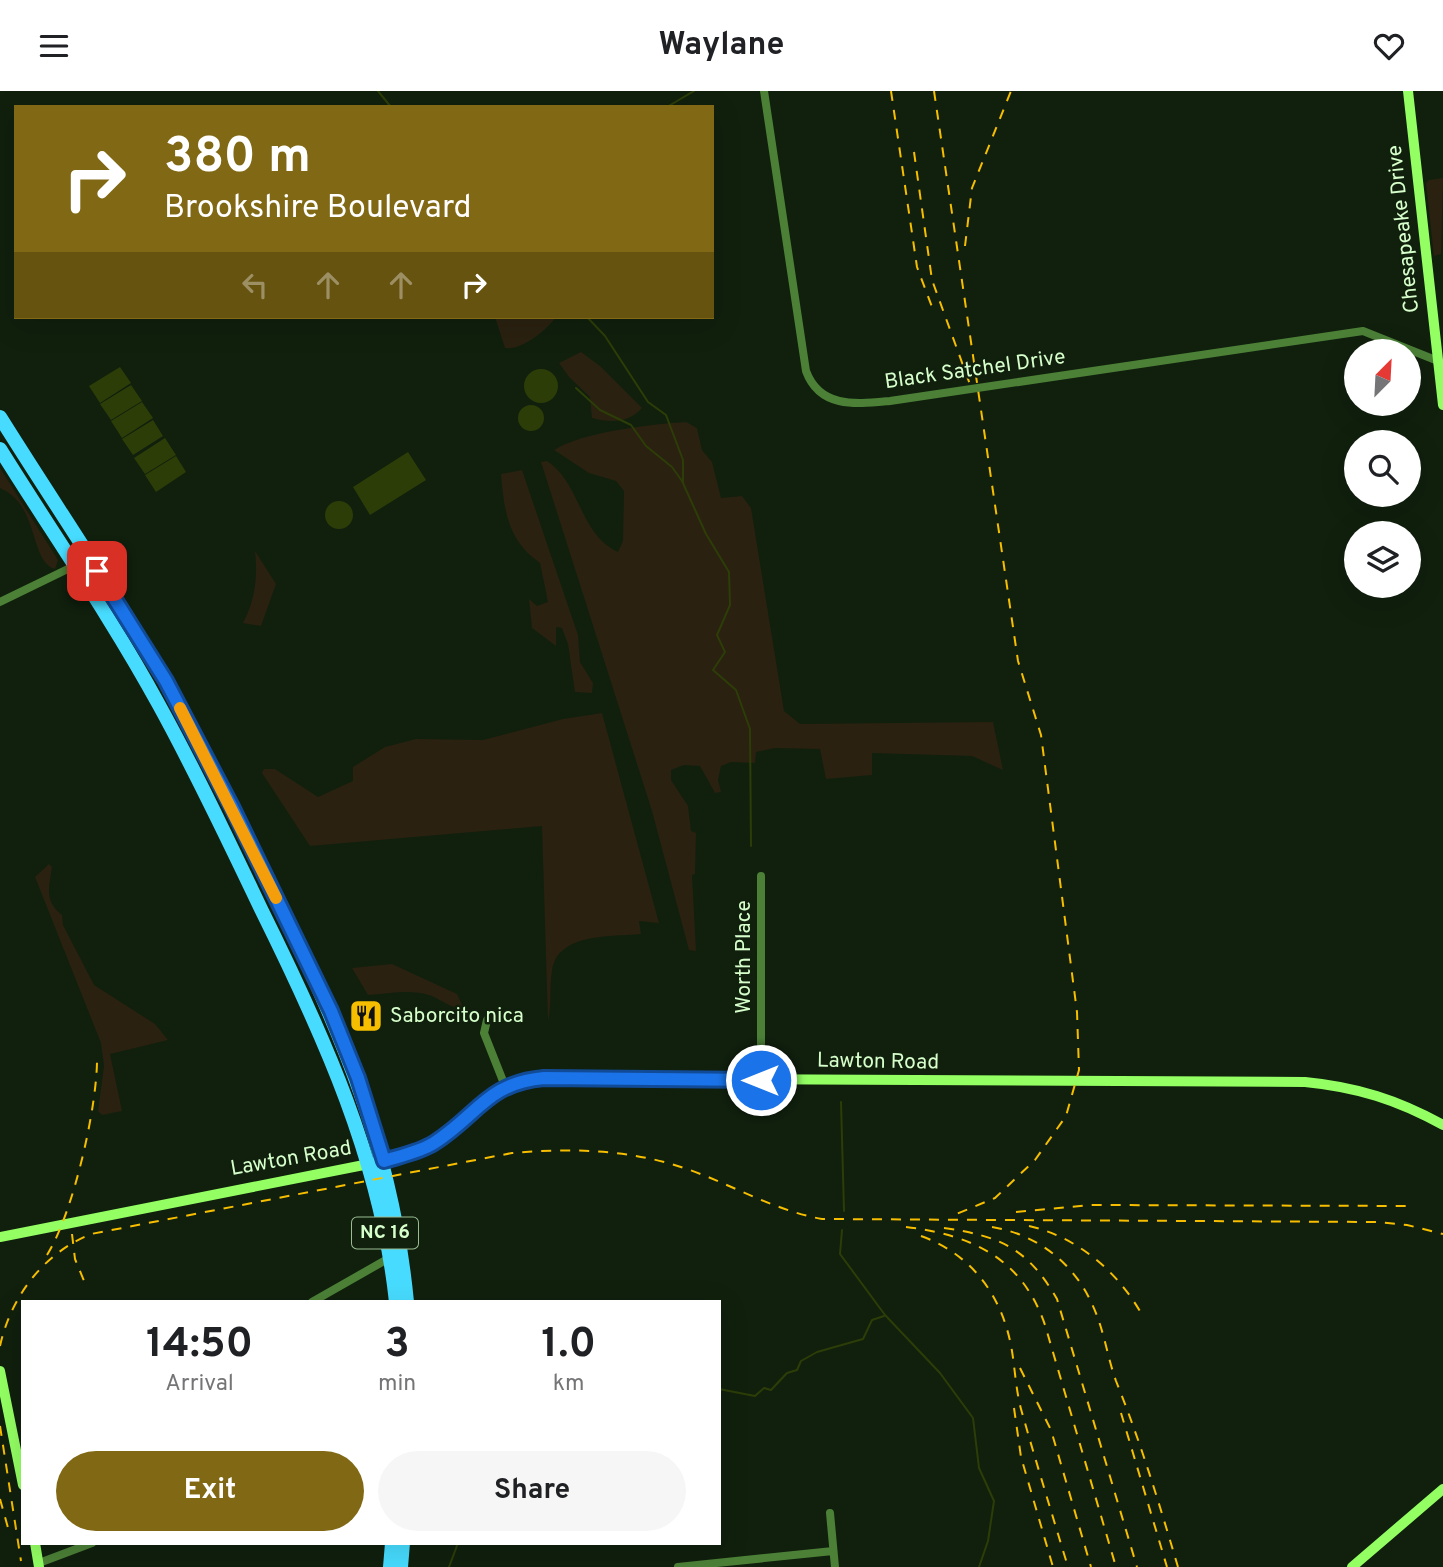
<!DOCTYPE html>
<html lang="en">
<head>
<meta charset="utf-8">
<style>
  body { margin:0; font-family:Overpass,sans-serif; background:#f6f6f6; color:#202124; height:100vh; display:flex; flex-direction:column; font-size:26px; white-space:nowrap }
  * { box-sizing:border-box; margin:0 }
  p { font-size:23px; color:#757577 }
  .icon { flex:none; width:38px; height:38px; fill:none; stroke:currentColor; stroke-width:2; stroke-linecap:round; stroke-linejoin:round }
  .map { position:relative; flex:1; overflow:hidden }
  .panel { position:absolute; left:21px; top:1209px; width:700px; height:245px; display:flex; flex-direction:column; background:#fff; border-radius:0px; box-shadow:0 7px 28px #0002 }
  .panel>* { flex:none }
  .guide { position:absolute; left:14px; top:14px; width:700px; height:214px; border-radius:0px; box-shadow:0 7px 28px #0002; background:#816814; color:#fff; overflow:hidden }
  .needle { width:46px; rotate:24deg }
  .buttons { position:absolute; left:1344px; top:248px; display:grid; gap:14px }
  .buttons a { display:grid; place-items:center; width:77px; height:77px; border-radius:50%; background:#fff; box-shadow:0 7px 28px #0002; font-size:35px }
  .pin { position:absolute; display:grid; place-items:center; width:60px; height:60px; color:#fff; margin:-30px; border-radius:14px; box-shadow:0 4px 10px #0006 }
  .me { position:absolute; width:77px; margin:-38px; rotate:270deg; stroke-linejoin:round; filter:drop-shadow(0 0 5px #0008) }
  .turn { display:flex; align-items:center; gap:24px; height:147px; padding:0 35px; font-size:32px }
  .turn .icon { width:91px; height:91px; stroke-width:2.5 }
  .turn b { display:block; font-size:49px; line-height:60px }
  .lanes { display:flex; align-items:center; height:66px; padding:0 35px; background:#0003; justify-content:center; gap:35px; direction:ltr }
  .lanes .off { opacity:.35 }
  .eta { display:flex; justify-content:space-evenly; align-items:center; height:119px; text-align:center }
  .eta b { font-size:42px; font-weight:700; line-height:49px }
  .action { display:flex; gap:14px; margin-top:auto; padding:14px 35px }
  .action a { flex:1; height:80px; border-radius:42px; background:#816814; color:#fff; font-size:28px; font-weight:700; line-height:80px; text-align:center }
  .action a+a { background:#f6f6f6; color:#202124 }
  header { display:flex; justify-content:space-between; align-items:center; height:91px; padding:0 35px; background:#fff; font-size:32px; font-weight:700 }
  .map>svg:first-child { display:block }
  .green { fill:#2a2110 }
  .water { fill:#2d3d08 }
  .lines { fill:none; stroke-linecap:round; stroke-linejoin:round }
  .stream { stroke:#2d3d08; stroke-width:2 }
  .street { stroke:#4c8037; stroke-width:8 }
  .secondary { stroke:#93ff63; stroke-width:10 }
  .highway { stroke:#47dcff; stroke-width:14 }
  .rail { stroke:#f7be00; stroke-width:2; stroke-dasharray:10 9; stroke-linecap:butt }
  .route-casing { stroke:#114b97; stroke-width:18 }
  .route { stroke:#1a73e8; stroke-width:12 }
  .slow { stroke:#f59e0b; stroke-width:12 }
  .labels { text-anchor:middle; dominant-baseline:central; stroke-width:5; stroke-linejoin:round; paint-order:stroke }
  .shield { fill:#10200d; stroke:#9bbc93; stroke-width:2 }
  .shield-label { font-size:19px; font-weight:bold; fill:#d7ffcc }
  .street-label { font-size:21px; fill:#d7ffcc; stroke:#10200d }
  .poi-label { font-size:21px; fill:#d7ffcc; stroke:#10200d; text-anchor:start }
</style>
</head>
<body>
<header><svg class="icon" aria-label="menu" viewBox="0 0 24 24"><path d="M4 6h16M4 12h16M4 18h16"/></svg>Waylane<svg class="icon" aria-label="heart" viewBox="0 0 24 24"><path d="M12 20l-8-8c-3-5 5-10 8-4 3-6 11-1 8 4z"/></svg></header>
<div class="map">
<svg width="1443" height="1476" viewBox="0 0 1443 1476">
  <rect width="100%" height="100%" fill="#10200d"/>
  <path class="green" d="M1443,87L1441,163L1434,165L1426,92L1429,89Z
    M495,226H556C547,239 521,260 505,257Z
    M581,261L600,275L642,317C629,332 611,332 592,327L590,306L569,286L559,272Z
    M686,331L697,337L702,359L712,371L721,407L742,405L751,417L784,620L800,633L993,631L1003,679L972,665L872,662V684L826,688L820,658L775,657L756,661L755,672L731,671L721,675L718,689L721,701L715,702L700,675L684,674L671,679V689L688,715L691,740L696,742L695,783L692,784L696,860L689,859L652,720L541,371L547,370C581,392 579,443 618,461L623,450L624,400L616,390L589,382L554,359C582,341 652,333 686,331Z
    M0,377L58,469L55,478C29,471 40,414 0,397Z
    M522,379L578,544L580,571L593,592L592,602L575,601L568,553L562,537L556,536V555L532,537L529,508L537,515L548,511L540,472C508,450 504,420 501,383Z
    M255,460L276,493L261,535L243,532C255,509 258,486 255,460Z
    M602,622L659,832L639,830L641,843C613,846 557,841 552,880C549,897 552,913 548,930L542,735L310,755L262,682L264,678H275L318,706L353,690V676L385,656L416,648L483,649L563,628Z
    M49,773L52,776C49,796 44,810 62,824L63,834L94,894L155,933L168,949L110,963L122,1020L102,1024L98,1020L104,975L101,952L35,786Z
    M392,873L457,903L463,916C454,920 439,907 429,904C409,898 388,903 368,904L352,877Z"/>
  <path class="water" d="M120,276L131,292L100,312L89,295Z
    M524 295a17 17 0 1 1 34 0a17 17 0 1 1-34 0Z
    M131,294L142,310L111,329L100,313Z
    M142,311L153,327L122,347L111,330Z
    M518 327a13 13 0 1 1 26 0a13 13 0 1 1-26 0Z
    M153,329L163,345L133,364L122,348Z
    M165,347L176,364L145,383L134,367Z
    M408,361L426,389L370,424L353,396Z
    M176,365L186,381L156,401L145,384Z
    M325 424a14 14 0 1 1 28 0a14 14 0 1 1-28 0Z"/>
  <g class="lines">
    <path class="stream" d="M378,0L391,16
      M667,16L694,0
      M587,226L605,245L648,311L666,324L683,369V392
      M576,297L600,319L631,334L646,355L672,376L682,390L706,443L729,481L730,514L717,544L725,561L713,579L736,599L750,638L751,755
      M841,1011L844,1120
      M842,1139L840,1163L885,1224L940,1282L973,1327L979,1377L994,1410L988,1450L979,1476
      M719,1298L755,1305L764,1297L771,1299L787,1282L797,1279L801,1270L817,1261L863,1248L872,1229L884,1225
      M449,1476L458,1452"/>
    <path class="street" d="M764,0L806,280C820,318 857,313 890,310L1363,240L1438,270
      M0,511L74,475
      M487,929L484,942L505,995
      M761,989V785
      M312,1211L391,1166
      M830,1422L835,1476
      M39,1472L92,1452
      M678,1476L833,1460"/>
    <path class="secondary" d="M1408,0L1443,314
      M0,1146L384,1070L433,1052L505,995L544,987L1305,991C1357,996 1398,1009 1443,1034
      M0,1280L23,1394
      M35,1452L39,1476
      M1352,1476L1443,1398"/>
    <path class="highway" d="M0,326C55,414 114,500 166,590C206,660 240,734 276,807C342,945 392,1056 407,1211
      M0,358C53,443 111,526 159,614C196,681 228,749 261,818C323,943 381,1070 396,1211
      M390,1476L392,1452
      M401,1476L403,1452"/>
    <path class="rail" d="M891,0L917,176L932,216
      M934,0L1018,570L1041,644L1077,921L1079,979L1066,1025L1035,1069L995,1107L954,1124
      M914,61L932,189L972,299
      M965,155L972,97L1011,0
      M1016,1121L1091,1114L1408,1115
      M1029,1135C1077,1146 1117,1180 1141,1222
      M906,1136C972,1144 1022,1167 1045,1234L1116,1476
      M992,1136C1036,1143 1074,1172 1092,1213C1104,1238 1107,1265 1116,1290C1141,1352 1159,1412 1178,1476
      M944,1137C1001,1145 1028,1158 1057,1208L1137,1476
      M72,1143L75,1168L87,1197
      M921,1145C973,1164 1003,1206 1012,1260C1015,1279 1016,1299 1021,1318C1036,1371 1052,1423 1068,1476
      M47,1164C73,1123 98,1014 97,965
      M0,1255C11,1205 44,1162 91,1143L512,1062C571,1057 630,1058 687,1078C733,1094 773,1119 822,1128L1376,1131L1407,1134L1443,1143
      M1020,1277L1051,1339L1091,1476
      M1014,1317L1021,1366L1053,1476
      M1121,1322L1167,1476
      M0,1335L21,1470
      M0,1408L10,1444"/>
  </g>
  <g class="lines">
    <defs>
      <path id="route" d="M97,480L166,590L232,716L331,920L358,987L384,1070C400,1065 420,1061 434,1052C478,1024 487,992 544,987L761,989"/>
    </defs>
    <use href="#route" class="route-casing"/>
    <use href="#route" class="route"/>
    <path class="slow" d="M180,617L276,807"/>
  </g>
  <defs>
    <symbol id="restaurant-square" viewBox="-11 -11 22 22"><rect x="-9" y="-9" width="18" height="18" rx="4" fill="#f7be00" stroke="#10200d"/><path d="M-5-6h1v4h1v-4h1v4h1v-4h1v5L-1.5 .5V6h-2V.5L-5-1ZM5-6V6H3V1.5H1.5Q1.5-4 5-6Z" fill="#111"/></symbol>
  </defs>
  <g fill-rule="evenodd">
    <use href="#restaurant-square" x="347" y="906" width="38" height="38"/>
  </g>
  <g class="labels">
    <rect class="shield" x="352" y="1126.5" width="66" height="31" rx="5"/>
    <g class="shield-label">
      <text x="385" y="1142">NC 16</text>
    </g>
    <g class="street-label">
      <text transform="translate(1404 138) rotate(-96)">Chesapeake Drive</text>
      <text transform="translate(975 279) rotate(-8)">Black Satchel Drive</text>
      <text transform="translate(744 866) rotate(-90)">Worth Place</text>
      <text transform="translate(878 971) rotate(1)">Lawton Road</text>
      <text transform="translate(291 1068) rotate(-10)">Lawton Road</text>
    </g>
    <g class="poi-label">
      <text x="390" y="925">Saborcito nica</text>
    </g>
  </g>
</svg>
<div class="buttons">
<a><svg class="needle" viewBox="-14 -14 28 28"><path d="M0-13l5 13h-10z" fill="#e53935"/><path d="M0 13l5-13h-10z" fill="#757577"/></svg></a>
<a><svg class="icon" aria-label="search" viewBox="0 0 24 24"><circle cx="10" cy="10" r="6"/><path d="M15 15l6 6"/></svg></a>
<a><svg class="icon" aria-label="layers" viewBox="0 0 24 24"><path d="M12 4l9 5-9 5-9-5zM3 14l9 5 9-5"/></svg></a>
</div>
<div class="pin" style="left:97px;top:480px;background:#d93025"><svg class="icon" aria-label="arrive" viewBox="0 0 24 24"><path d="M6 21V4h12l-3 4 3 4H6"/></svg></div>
<svg class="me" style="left:761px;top:989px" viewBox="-20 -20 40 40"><circle r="17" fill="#1a73e8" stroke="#fff" stroke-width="3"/><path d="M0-11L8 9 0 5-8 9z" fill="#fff"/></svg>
<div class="guide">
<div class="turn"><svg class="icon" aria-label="right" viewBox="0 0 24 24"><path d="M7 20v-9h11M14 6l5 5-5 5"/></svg><div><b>380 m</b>Brookshire Boulevard</div></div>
<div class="lanes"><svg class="icon off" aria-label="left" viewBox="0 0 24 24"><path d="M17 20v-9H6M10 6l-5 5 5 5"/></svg><svg class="icon off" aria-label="ahead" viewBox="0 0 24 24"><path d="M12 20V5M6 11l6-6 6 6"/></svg><svg class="icon off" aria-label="ahead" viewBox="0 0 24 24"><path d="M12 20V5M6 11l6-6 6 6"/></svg><svg class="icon" aria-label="right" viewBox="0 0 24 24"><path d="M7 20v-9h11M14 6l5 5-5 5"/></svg></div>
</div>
<section class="panel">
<div class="eta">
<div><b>14:50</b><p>Arrival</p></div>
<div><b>3</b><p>min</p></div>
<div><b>1.0</b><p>km</p></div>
</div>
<div class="action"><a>Exit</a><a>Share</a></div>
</section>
</div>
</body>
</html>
